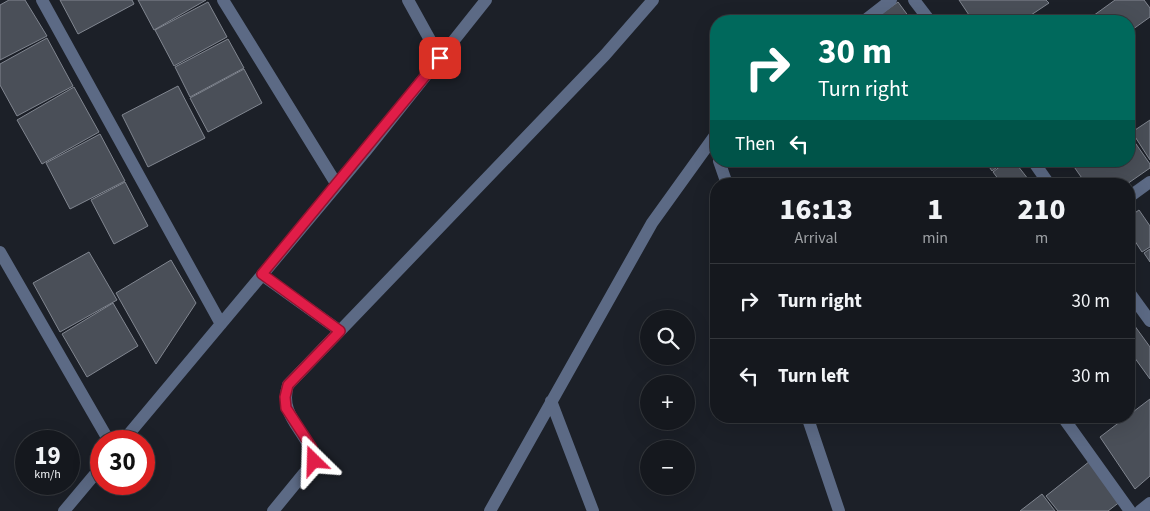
<!DOCTYPE html>
<html lang="en">
<head>
<meta charset="utf-8">
<style>
  body { margin:0; font-family:"Source Sans 3",sans-serif; background:#22252b; color:#f1f3f6; height:100vh; display:flex; flex-direction:column; font-size:19px; white-space:nowrap }
  * { box-sizing:border-box; margin:0 }
  p { font-size:16px; color:#9da0a4 }
  .icon { flex:none; width:28px; height:28px; fill:none; stroke:currentColor; stroke-width:2; stroke-linecap:round; stroke-linejoin:round }
  .map { position:relative; flex:1; overflow:hidden }
  .side { position:absolute; left:710px; top:178px; width:425px; height:245px; display:flex; flex-direction:column; background:#15181e; border-radius:20px; box-shadow:0 5px 20px #0002,0 0 0 1px #34373c }
  .side>* { flex:none }
  .top-card { position:absolute; left:710px; top:15px; width:425px; height:152px; border-radius:20px; box-shadow:0 5px 20px #0002,0 0 0 1px #34373c; background:#00695c; color:#fff; overflow:hidden }
  .buttons { position:absolute; left:640px; top:310px; display:grid; gap:10px }
  .buttons a { display:grid; place-items:center; width:55px; height:55px; border-radius:50%; background:#15181e; box-shadow:0 5px 20px #0002,0 0 0 1px #34373c; font-size:25px }
  .speed { position:absolute; left:15px; top:430px; display:flex; gap:10px; font-size:25px; font-weight:700; text-align:center }
  .speed>* { display:grid; place-content:center; width:65px; height:65px; border-radius:50%; background:#15181e; box-shadow:0 5px 20px #0002,0 0 0 1px #34373c; line-height:1 }
  .speed small { font-size:12px; font-weight:400 }
  .speed .limit { border:8px solid #d22; background:#fff; color:#111 }
  .pin { position:absolute; display:grid; place-items:center; width:42px; height:42px; color:#fff; margin:-21px; border-radius:10px; box-shadow:0 2px 8px #0006 }
  .me { position:absolute; width:55px; margin:-28px; rotate:338deg; stroke-linejoin:round; filter:drop-shadow(0 0 4px #0008) }
  .turn { display:flex; align-items:center; gap:18px; height:105px; padding:0 25px; font-size:22px }
  .turn .icon { width:65px; height:65px; stroke-width:2.5 }
  .turn b { display:block; font-size:35px; line-height:42px }
  .then { display:flex; align-items:center; height:48px; padding:0 25px; background:#0003; gap:10px; font-size:19px }
  .eta { display:flex; justify-content:space-evenly; align-items:center; height:85px; text-align:center }
  .eta b { font-size:30px; font-weight:800; line-height:35px }
  ul { padding:0; list-style:none }
  li { display:flex; align-items:center; gap:15px; height:75px; padding:0 25px; border-top:1px solid #34373c }
  li div { flex:1 }
  li b { display:block; font-size:19px }
  li em { font-style:normal }
  .map>svg:first-child { display:block }
  .building { fill:#4a4f58; stroke:#818690 }
  .lines { fill:none; stroke-linecap:round; stroke-linejoin:round }
  .minor { stroke:#5c6a85; stroke-width:12 }
  .route-casing { stroke:#92132f; stroke-width:12 }
  .route { stroke:#e11d48; stroke-width:9 }
</style>
</head>
<body>
<div class="map">
<svg width="1150" height="511" viewBox="0 0 1150 511">
  <rect width="100%" height="100%" fill="#1c2028"/>
  <path class="building" d="M9,0H25L47,36L0,60V5Z
    M60,0H132L134,4L78,34Z
    M138,0H206L154,30Z
    M959,0H1046L1049,3L1022,21H973Z
    M1115,0H1144L1150,8V17L1129,32V21H1086Z
    M208,2L227,37L174,66L155,30Z
    M898,2L912,21H871Z
    M47,38L73,86L17,116L0,85V64Z
    M228,39L244,68L190,97L175,67Z
    M244,69L262,103L208,132L190,98Z
    M178,86L205,138L148,167L122,115Z
    M74,87L99,132L42,164L17,120Z
    M1150,120V160L1132,132Z
    M100,134L125,181L70,209L46,163Z
    M1129,134L1150,164V168L1127,184H1086L1070,161H1129Z
    M985,161H1005L992,171Z
    M1007,161H1014L1032,184H1002L993,172Z
    M125,182L148,226L114,244L91,200Z
    M1139,210L1150,226V247L1142,252L1129,232V217Z
    M1150,249V262L1144,253Z
    M89,252L117,300L60,332L33,283Z
    M171,260L196,303L156,364L116,293Z
    M113,303L138,346L87,377L62,334Z
    M1129,318L1150,347V379L1129,350Z
    M1150,399V476L1135,489L1100,437Z
    M1090,461L1121,501L1108,511H1058L1046,496Z
    M1042,494L1055,511H1020Z"/>
  <g class="lines">
    <path class="minor" d="M42,0L221,324
      M223,0L337,185
      M408,0L440,58
      M914,0L930,21
      M864,21L891,0
      M719,161L727,184
      M1033,161L1049,184
      M1129,197L1150,182
      M0,252L109,441
      M262,275L340,331
      M1129,292L1150,321
      M551,401L593,511
      M807,416L839,511
      M1062,416L1130,511
      M123,441L365,152L486,0
      M64,511L101,467
      M273,511L314,461C308,430 278,417 288,385L605,55L653,0
      M490,511L652,223L716,134
      M1140,511L1150,503"/>
  </g>
  <g class="lines">
    <defs>
      <path id="route" d="M314,461L312,448L286,408L285,397L288,385L340,331L262,274L440,58"/>
    </defs>
    <use href="#route" class="route-casing"/>
    <use href="#route" class="route"/>
  </g>
</svg>
<div class="buttons">
<a><svg class="icon" aria-label="search" viewBox="0 0 24 24"><circle cx="10" cy="10" r="6"/><path d="M15 15l6 6"/></svg></a>
<a>+</a>
<a>−</a>
</div>
<div class="speed"><div>19<small>km/h</small></div><div class="limit">30</div></div>
<div class="pin" style="left:440px;top:58px;background:#d93025"><svg class="icon" aria-label="arrive" viewBox="0 0 24 24"><path d="M6 21V4h12l-3 4 3 4H6"/></svg></div>
<svg class="me" style="left:314px;top:461px" viewBox="-20 -20 40 40"><path d="M0-17L14 15 0 8-14 15z" fill="#e11d48" stroke="#fff" stroke-width="4"/></svg>
<div class="top-card">
<div class="turn"><svg class="icon" aria-label="right" viewBox="0 0 24 24"><path d="M7 20v-9h11M14 6l5 5-5 5"/></svg><div><b>30 m</b>Turn right</div></div>
<div class="then">Then<svg class="icon" aria-label="left" viewBox="0 0 24 24"><path d="M17 20v-9H6M10 6l-5 5 5 5"/></svg></div>
</div>
<section class="side">
<div class="eta">
<div><b>16:13</b><p>Arrival</p></div>
<div><b>1</b><p>min</p></div>
<div><b>210</b><p>m</p></div>
</div>
<ul>
<li><svg class="icon" aria-label="right" viewBox="0 0 24 24"><path d="M7 20v-9h11M14 6l5 5-5 5"/></svg><div><b>Turn right</b></div><em>30 m</em></li>
<li><svg class="icon" aria-label="left" viewBox="0 0 24 24"><path d="M17 20v-9H6M10 6l-5 5 5 5"/></svg><div><b>Turn left</b></div><em>30 m</em></li>
</ul>
</section>
</div>
</body>
</html>
